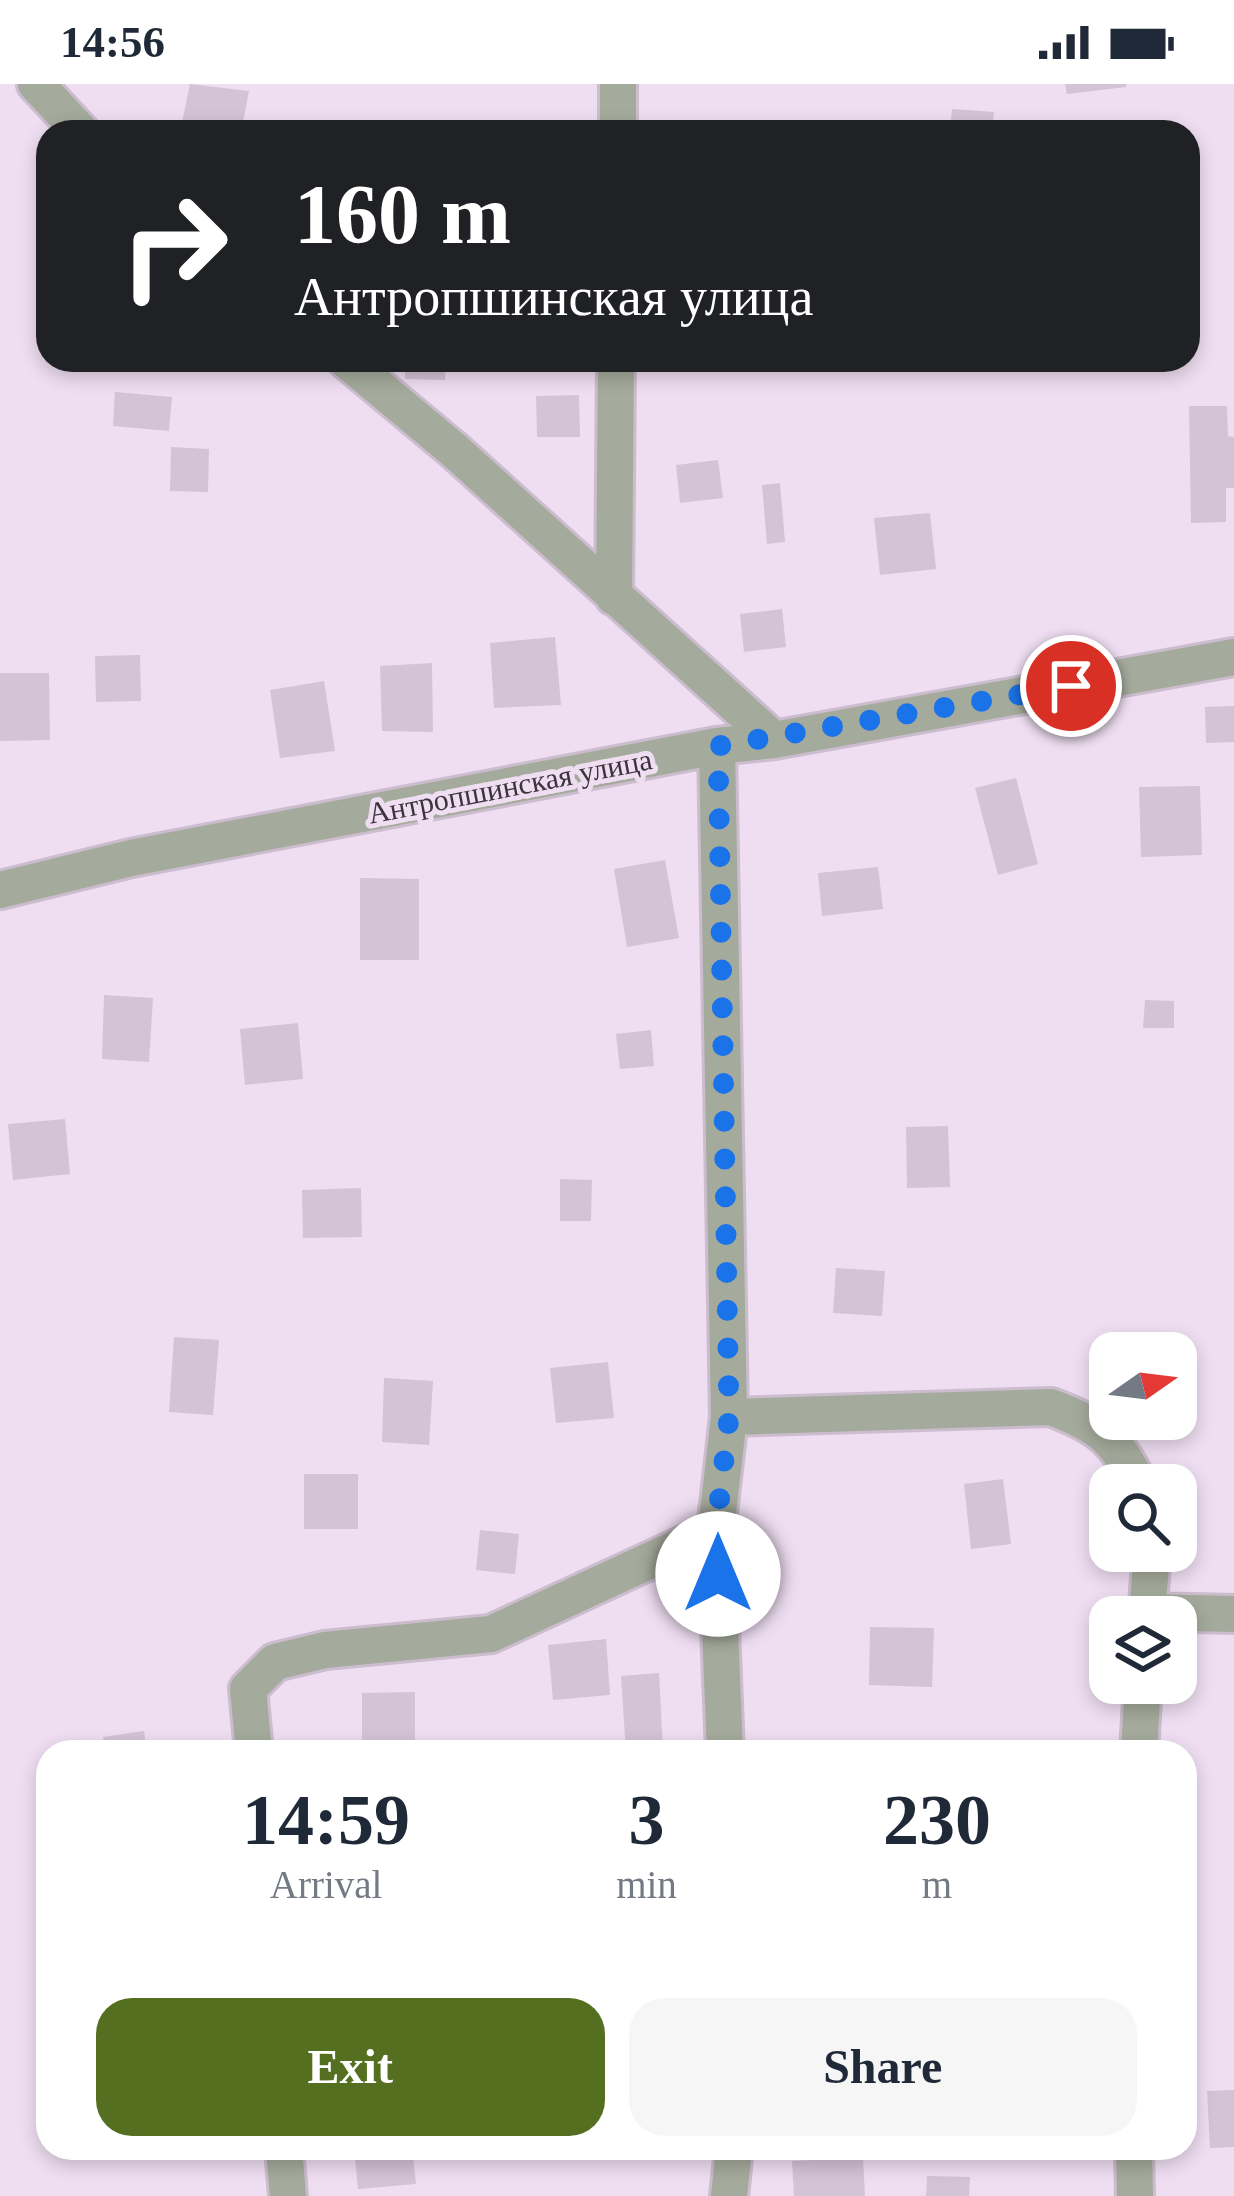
<!DOCTYPE html>
<html lang="en">
<head>
<meta charset="utf-8">
<style>
  body { margin:0; font-family:Georgia,serif; background:#f6f6f7; color:#1f2937; height:100vh; display:flex; flex-direction:column; font-size:45px; white-space:nowrap }
  * { box-sizing:border-box; margin:0 }
  p { font-size:39px; color:#747a83 }
  .icon { flex:none; width:66px; height:66px; fill:none; stroke:currentColor; stroke-width:2; stroke-linecap:round; stroke-linejoin:round }
  .map { position:relative; flex:1; overflow:hidden }
  .panel { position:absolute; left:36px; top:1656px; width:1161px; height:420px; display:flex; flex-direction:column; background:#fff; border-radius:36px; box-shadow:0 6px 18px #0003 }
  .panel>* { flex:none }
  .hud { position:absolute; left:36px; top:36px; width:1164px; height:252px; border-radius:36px; box-shadow:0 6px 18px #0003; background:#202124; color:#fff; overflow:hidden }
  .needle { width:78px; rotate:76deg }
  .tools { position:absolute; left:1089px; top:1248px; display:grid; gap:24px }
  .tools a { display:grid; place-items:center; width:108px; height:108px; border-radius:24px; background:#fff; box-shadow:0 6px 18px #0003; font-size:60px }
  .pin { position:absolute; display:grid; place-items:center; width:102px; height:102px; color:#fff; margin:-51px; border:6px solid #fff; border-radius:50%; box-shadow:0 3px 12px #0007 }
  .me { position:absolute; width:132px; margin:-66px; rotate:0deg; stroke-linejoin:round; filter:drop-shadow(0 0 9px #0008) }
  .turn { display:flex; align-items:center; gap:42px; height:252px; padding:0 60px; font-size:54px }
  .turn .icon { width:156px; height:156px; stroke-width:2.5 }
  .turn b { display:block; font-size:84px; line-height:102px }
  .eta { display:flex; justify-content:space-evenly; align-items:center; height:204px; text-align:center }
  .eta b { font-size:72px; font-weight:700; line-height:84px }
  .primary-button { display:flex; gap:24px; margin-top:auto; padding:24px 60px }
  .primary-button a { flex:1; height:138px; border-radius:36px; background:#556f21; color:#fff; font-size:48px; font-weight:700; line-height:138px; text-align:center }
  .primary-button a+a { background:#f6f6f7; color:#1f2937 }
  .status { display:flex; justify-content:space-between; align-items:center; height:84px; padding:0 60px; background:#fff; direction:ltr }
  .status svg { height:33px; fill:currentColor }
  .map>svg:first-child { display:block }
  .building { fill:#d3c3d6 }
  .lines { fill:none; stroke-linecap:round; stroke-linejoin:round }
  .minor-casing { stroke:#cbbcce; stroke-width:42 }
  .minor { stroke:#a5ab9c; stroke-width:36 }
  .route { stroke:#1a73e8; stroke-width:21; stroke-dasharray:0 37.8 }
  .labels { text-anchor:middle; dominant-baseline:central; stroke-width:10; stroke-linejoin:round; paint-order:stroke }
  .street-label { font-size:30px; fill:#3b343c; stroke:#efdef2 }
</style>
</head>
<body>
<div class="status"><b>14:56</b><svg viewBox="0 0 49 12"><path d="M0 12V9h3v3zM5 12V6h3v6zM10 12V3h3v9zM15 12V0h3v12zM26 1h20v11H26zM47 4h2v5h-2z"/></svg></div>
<div class="map">
<svg width="1234" height="2112" viewBox="0 0 1234 2112">
  <rect width="100%" height="100%" fill="#efdef2"/>
  <path class="building" d="M190,0L249,7L241,48H180Z
    M1065,0H1126V3L1067,10Z
    M952,25L994,28L992,48H950Z
    M405,276H446L445,296L405,295Z
    M115,308L172,313L169,347L113,342Z
    M579,311L580,353H537L536,312Z
    M1189,322H1227L1228,352L1234,353V404H1226V438L1191,439Z
    M171,363L209,365L208,408L170,407Z
    M718,376L723,414L680,419L676,381Z
    M780,399L785,458L767,460L762,401Z
    M930,429L936,485L880,491L874,434Z
    M782,525L786,563L744,568L740,530Z
    M555,553L561,621L494,624L490,559Z
    M140,571L141,617L96,618L95,572Z
    M432,579L433,648L382,647L380,582Z
    M0,589H49L50,656L0,657Z
    M324,597L335,667L280,674L270,606Z
    M1234,622V658L1206,659L1205,623Z
    M1016,694L1038,780L998,791L975,704Z
    M1200,702L1202,771L1141,773L1139,703Z
    M665,776L679,854L627,863L614,785Z
    M878,783L883,825L822,832L818,789Z
    M360,794L419,795V876H360Z
    M104,911L153,914L149,978L102,975Z
    M1145,916L1174,917V944H1143Z
    M298,939L303,995L245,1001L240,945Z
    M651,946L654,982L620,985L616,950Z
    M65,1035L70,1090L13,1096L8,1040Z
    M948,1042L950,1103L907,1104L906,1043Z
    M560,1095L592,1096L591,1137H560Z
    M361,1104L362,1153L303,1154L302,1106Z
    M836,1184L885,1187L882,1232L833,1229Z
    M174,1253L219,1256L213,1331L169,1328Z
    M608,1278L614,1334L556,1339L550,1284Z
    M384,1294L433,1297L429,1361L382,1358Z
    M304,1390H358V1445H304Z
    M1003,1395L1011,1460L971,1465L964,1400Z
    M480,1446L519,1450L515,1490L476,1486Z
    M870,1543L934,1544L932,1603L869,1601Z
    M606,1555L610,1611L553,1616L548,1561Z
    M659,1589L663,1666L626,1668L621,1592Z
    M415,1608V1668H362V1609Z
    M144,1647L147,1668H105L103,1653Z
    M1234,2006V2063L1210,2064L1207,2007Z
    M354,2064H412L416,2100L358,2105Z
    M863,2074L865,2112H794L792,2077Z
    M927,2092L970,2093L969,2112H926Z"/>
  <g class="lines">
    <defs>
      <path id="minor" d="M36,0L81,48
        M618,48V0
        M346,276L455,367L774,656
        M614,513L616,276
        M717,662L729,1333L716,1446L725,1668
        M0,806L131,774L717,662L774,656L1234,573
        M729,1333L1051,1323C1101,1342 1115,1354 1139,1401
        M1147,1528L1234,1530
        M1147,1533L1152,1467
        M254,1668L248,1605L275,1578L325,1566L491,1550L716,1446
        M1139,1668L1143,1599
        M284,2064L288,2112
        M1134,2064L1135,2112
        M729,2112L734,2064"/>
    </defs>
    <use href="#minor" class="minor-casing"/>
    <use href="#minor" class="minor"/>
  </g>
  <g class="lines">
    <path class="route" d="M718,1490L716,1446L729,1333L718,662L1071,602"/>
  </g>
  <g class="labels">
    <g class="street-label">
      <text transform="translate(510 702) rotate(-11)">Антропшинская улица</text>
    </g>
  </g>
</svg>
<div class="tools">
<a><svg class="needle" viewBox="-14 -14 28 28"><path d="M0-13l5 13h-10z" fill="#e53935"/><path d="M0 13l5-13h-10z" fill="#747a83"/></svg></a>
<a><svg class="icon" aria-label="search" viewBox="0 0 24 24"><circle cx="10" cy="10" r="6"/><path d="M15 15l6 6"/></svg></a>
<a><svg class="icon" aria-label="layers" viewBox="0 0 24 24"><path d="M12 4l9 5-9 5-9-5zM3 14l9 5 9-5"/></svg></a>
</div>
<div class="pin" style="left:1071px;top:602px;background:#d93025"><svg class="icon" aria-label="arrive" viewBox="0 0 24 24"><path d="M6 21V4h12l-3 4 3 4H6"/></svg></div>
<svg class="me" style="left:718px;top:1490px" viewBox="-20 -20 40 40"><circle r="19" fill="#fff"/><path d="M0-13L10 11 0 6-10 11z" fill="#1a73e8"/></svg>
<div class="hud">
<div class="turn"><svg class="icon" aria-label="right" viewBox="0 0 24 24"><path d="M7 20v-9h11M14 6l5 5-5 5"/></svg><div><b>160 m</b>Антропшинская улица</div></div>
</div>
<section class="panel">
<div class="eta">
<div><b>14:59</b><p>Arrival</p></div>
<div><b>3</b><p>min</p></div>
<div><b>230</b><p>m</p></div>
</div>
<div class="primary-button"><a>Exit</a><a>Share</a></div>
</section>
</div>
</body>
</html>
